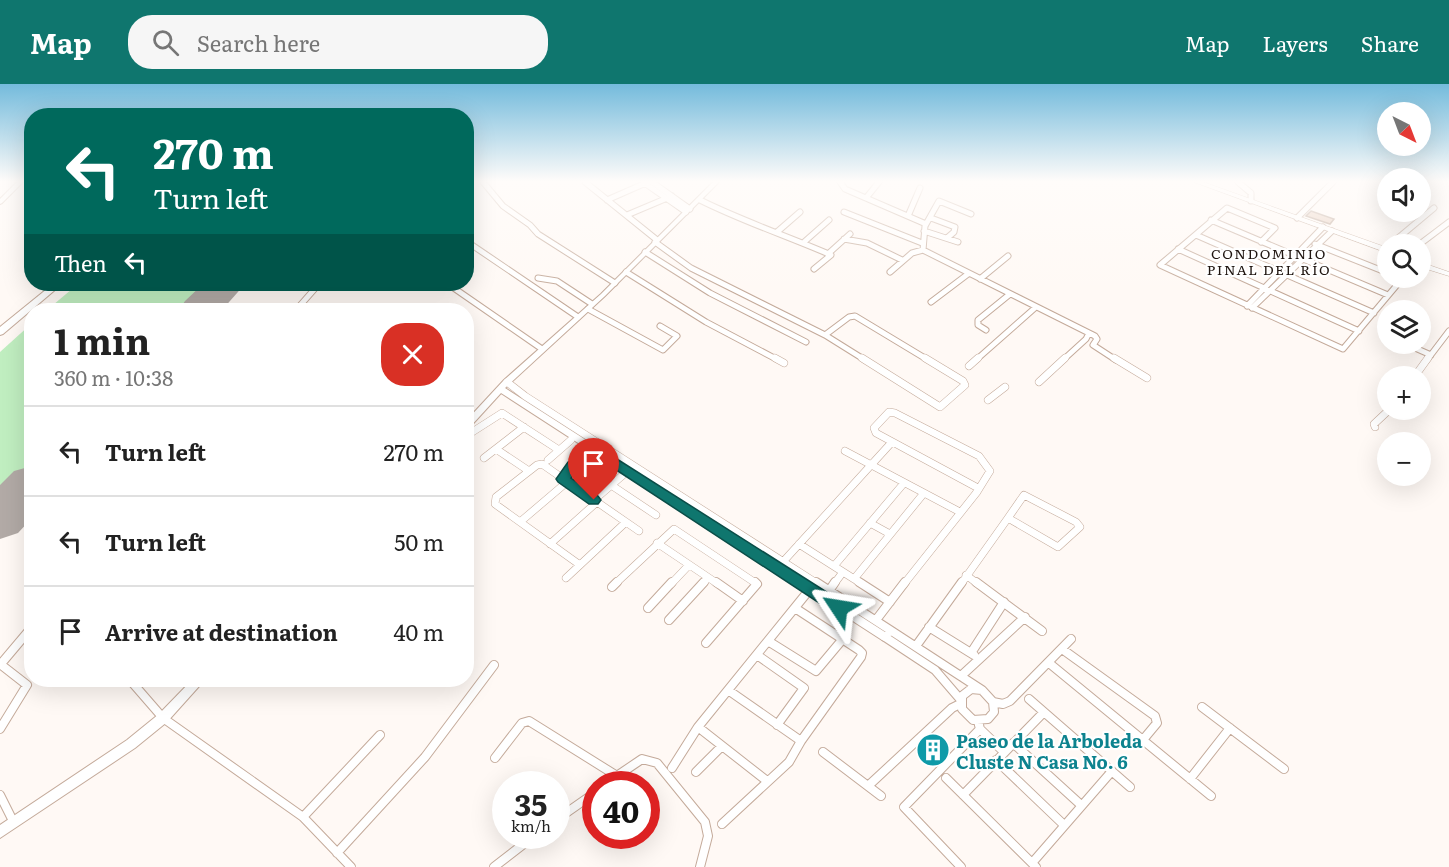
<!DOCTYPE html>
<html lang="en">
<head>
<meta charset="utf-8">
<style>
  body { margin:0; font-family:Literata,serif; background:#f6f6f6; color:#222; height:100vh; display:flex; flex-direction:column; font-size:22px; white-space:nowrap }
  * { box-sizing:border-box; margin:0 }
  p { font-size:20px; color:#767676 }
  .icon { flex:none; width:33px; height:33px; fill:none; stroke:currentColor; stroke-width:2; stroke-linecap:round; stroke-linejoin:round }
  .map { position:relative; flex:1; overflow:hidden }
  .side { position:absolute; left:24px; top:219px; width:450px; height:384px; display:flex; flex-direction:column; background:#fff; border-radius:24px; box-shadow:0 6px 24px #0002 }
  .side>* { flex:none }
  .banner { position:absolute; left:24px; top:24px; width:450px; height:183px; border-radius:24px; box-shadow:0 6px 24px #0002; background:#00695c; color:#fff; overflow:hidden }
  .needle { width:39px; rotate:138deg }
  .fabs { position:absolute; left:1377px; top:18px; display:grid; gap:12px }
  .fabs a { display:grid; place-items:center; width:54px; height:54px; border-radius:50%; background:#fff; box-shadow:0 6px 24px #0002; font-size:30px }
  .speed { position:absolute; left:492px; top:687px; display:flex; gap:12px; font-size:30px; font-weight:700; text-align:center }
  .speed>* { display:grid; place-content:center; width:78px; height:78px; border-radius:50%; background:#fff; box-shadow:0 6px 24px #0002; line-height:1 }
  .speed small { font-size:15px; font-weight:400 }
  .speed .limit { border:9px solid #d22; background:#fff; color:#111 }
  .pin { position:absolute; display:grid; place-items:center; width:51px; height:51px; color:#fff; margin:-62px -26px; border-radius:50% 50% 50% 0; rotate:-45deg; box-shadow:0 0 6px #0007 }
  .pin .icon { rotate:45deg }
  .me { position:absolute; width:66px; margin:-33px; rotate:303deg; stroke-linejoin:round; filter:drop-shadow(0 0 4px #0008) }
  .turn { display:flex; align-items:center; gap:21px; height:126px; padding:0 30px; font-size:27px }
  .turn .icon { width:78px; height:78px; stroke-width:2.5 }
  .turn b { display:block; font-size:42px; line-height:51px }
  .then { display:flex; align-items:center; height:57px; padding:0 30px; background:#0003; gap:12px; font-size:22px }
  .round { display:grid; place-items:center; flex:none; width:63px; height:63px; border-radius:24px; background:#f6f6f6 }
  .overview { display:flex; align-items:center; justify-content:space-between; height:102px; padding:0 30px }
  h1 { font-size:36px; font-weight:700; line-height:45px }
  ul { padding:0; list-style:none }
  li { display:flex; align-items:center; gap:18px; height:90px; padding:0 30px; border-top:2px solid #e0e0e0 }
  li div { flex:1 }
  li b { display:block; font-size:22px }
  li em { font-style:normal }
  header { display:flex; align-items:center; gap:36px; box-sizing:border-box; height:84px; padding:0 30px; background:#0f766e; color:#fff }
  header strong { font-size:28px }
  nav { display:flex; gap:33px; margin-inline-start:auto; font-size:21px }
  .search { width:420px; height:54px; background:#f6f6f6; display:flex; align-items:center; gap:15px; box-sizing:border-box; padding:0 21px; border-radius:24px; color:#767676; font-size:22px }
  .map>svg:first-child { display:block }
  .green { fill:#c0eec0 }
  .lines { fill:none; stroke-linecap:round; stroke-linejoin:round }
  .runway { fill:#b2aaa6; fill-rule:evenodd }
  .building { fill:#e6cbba; stroke:#b69d8d; stroke-width:1.5 }
  .minor-far2-casing { stroke:#c4aa9a; stroke-width:7 }
  .minor-far1-casing { stroke:#c4aa9a; stroke-width:8 }
  .minor-casing { stroke:#c4aa9a; stroke-width:10 }
  .tertiary-casing { stroke:#c4aa9a; stroke-width:2 }
  .secondary-casing { stroke:#c4aa9a; stroke-width:1 }
  .trunk-casing { stroke:#c4aa9a; stroke-width:2 }
  .minor-far2 { stroke:#fff; stroke-width:5 }
  .minor-far1 { stroke:#fff; stroke-width:7 }
  .minor { stroke:#fff; stroke-width:8 }
  .tertiary { fill:#fff; fill-rule:evenodd }
  .secondary { fill:#fff; fill-rule:evenodd }
  .trunk { fill:#fff; fill-rule:evenodd }
  .route { fill:#0f766e; stroke:#0a4d48; stroke-width:1.5 }
  .labels { text-anchor:middle; dominant-baseline:central; stroke-width:4.5; stroke-linejoin:round; paint-order:stroke }
  .far-neighbourhood-label { font-size:14px; letter-spacing:1.5px; fill:#1f1510; stroke:#fff }
  .near-culture-label { font-size:18px; font-weight:bold; fill:#0d838f; stroke:#fff; text-anchor:start }
</style>
</head>
<body>
<header>
<strong>Map</strong>
<div class="search"><svg class="icon" aria-label="search" viewBox="0 0 24 24"><circle cx="10" cy="10" r="6"/><path d="M15 15l6 6"/></svg>Search here</div>
<nav><a>Map</a><a>Layers</a><a>Share</a></nav>
</header>
<div class="map">
<svg width="1449" height="783" viewBox="0 0 1449 783">
  <rect width="100%" height="100%" fill="#fff9f5"/>
  <path class="green" d="M78,200H215L189,226H47Z
    M31,240V388L0,420V268Z"/>
  <g class="lines">
    <path class="runway" d="M203,200H245L222,226H179L185,217Z
      M32,382V434L18,449L0,455V401L14,387Z"/>
  </g>
  <path class="building" d="M1311,127L1334,135L1330,140L1306,132Z"/>
  <g class="lines">
    <defs>
      <path id="minor-far2" d="M483,98L503,122L530,141L538,150L615,199
        M585,98L657,156
        M643,98L686,128
        M652,98L690,125
        M840,98L845,105L926,140
        M1238,98L1251,109V117
        M866,114L879,98
        M607,116L648,98
        M700,116C742,137 787,152 831,171L814,185
        M844,128L922,159
        M627,131L672,112
        M908,132L920,104
        M931,134L955,143L954,148L947,154
        M1297,134L1333,98
        M1211,136L1388,211
        M924,147L958,158
        M777,148L800,128
        M1196,151L1374,229
        M844,155L867,159L902,176
        M466,157L578,233
        M655,158L691,184L825,251
        M1261,158L1275,144L1227,124L1160,181L1343,265L1402,195L1398,194
        M803,159L829,136
        M1315,160L1388,189
        M1391,160L1434,124
        M1420,160L1449,138
        M1178,165L1359,247
        M923,166L925,142L939,117L971,130
        M645,168L710,209L806,258
        M829,169L850,150
        M626,188L706,238L778,276
        M890,188L912,169L923,166L1095,252L1097,255L1093,261L1116,276
        M538,194L557,197L592,220
        M980,195L1008,172
        M448,200L542,265
        M931,218L968,190
        M1247,222L1323,143
        M1252,224L1332,147
        M588,225L663,266L677,252L660,242
        M296,226L319,200
        M1420,231L1423,234L1420,238
        M986,246L978,241V236L1010,210
        M825,251L865,276
        M825,251L849,233L855,232L928,276
        M1406,260L1431,271
        M976,276L1036,223
        M1063,276L1086,255L1089,249
        M1427,276L1449,247"/>
      <path id="minor-far1" d="M775,274L784,279
        M862,274L940,323L965,301L963,297L925,274
        M1114,274L1147,294
        M969,282L978,274
        M1415,292L1428,274
        M507,298L525,312L818,500
        M1039,298L1065,274
        M988,316L1005,303
        M1375,343L1374,340L1389,326
        M466,352L502,329L559,366
        M496,365L529,387
        M845,367L960,428
        M484,374L524,343
        M548,376L571,356
        M562,395L573,382L598,368
        M611,401L656,431
        M573,402L605,372
        M1024,411L1076,438L1080,443L1058,463L1008,434Z
        M594,416L623,391
        M520,438L567,398
        M870,439L890,450
        M657,459L718,500
        M550,460L597,418
        M799,460L862,500
        M781,480L892,358
        M580,481L495,420L496,413L537,381L542,380L639,447
        M834,482L904,399
        M966,491L978,500
        M566,494L626,438
        M854,495L924,409
        M615,500L674,445L757,500
        M671,500L689,481
        M702,500L708,494
        M834,500L843,488
        M904,500L977,408L990,387L979,372L895,329L889,328L874,344L876,349L978,404
        M961,500L1008,434"/>
      <path id="minor" d="M716,498L743,517
        M816,498L890,546
        M859,498L890,518
        M976,498L1042,547
        M612,503L617,498
        M827,510L835,498
        M648,524L672,498
        M669,536L704,498
        M876,536L905,498
        M929,543L974,571
        M768,557L816,587L842,556
        M706,559L757,500L755,498
        M916,562L962,498
        M1062,565L1155,632L1157,639L1142,657
        M971,569L1004,518
        M757,571L804,604L777,641
        M1049,579L1211,712
        M0,580L27,601L0,645
        M0,581L32,543
        M961,592L1025,533
        M130,596L163,634L303,733L351,783
        M971,605L982,606L993,618L994,628L988,635L973,636L962,625V612Z
        M728,606L801,657
        M960,615L935,586L885,553L890,546L982,606
        M1029,615L1130,703
        M993,618L1003,620L1010,617L1071,555
        M1202,623L1284,685
        M698,643L767,697
        M980,645L1004,668
        M1013,659L1081,721
        M823,668L881,712
        M495,674L522,639L529,637L617,692
        M996,676L1064,741
        M672,684L698,643L810,505
        M696,688L722,662
        M946,694L1036,783
        M1190,695L1230,644
        M605,700L642,675L657,679L705,738L708,752L700,783
        M868,702L952,624L960,620
        M0,711L14,739
        M963,711L1044,628
        M303,733L380,651
        M556,736L596,708
        M722,740L789,678L801,657L861,573L862,569L859,566L795,524
        M337,769L425,673L494,581
        M1032,779L1112,687
        M494,783L534,752
        M961,783L904,723L980,645L978,637"/>
      <path id="tertiary" d="M17,98H23L2,119L0,120V115Z
        M713,98H719L605,212L505,304L888,550L890,553L888,556L885,557L882,556L501,309L469,344L466,345V337L504,296L601,210Z
        M192,596H203L202,599L167,638L135,664L0,754V741L127,656L159,630Z"/>
      <path id="secondary" d="M1194,98H1203L1388,164V169Z
        M1420,178L1449,188V192L1420,183Z"/>
      <path id="trunk" d="M53,200H62L3,250L0,251V243Z"/>
    </defs>
    <use href="#minor-far2" class="minor-far2-casing"/>
    <use href="#minor-far1" class="minor-far1-casing"/>
    <use href="#minor" class="minor-casing"/>
    <use href="#tertiary" class="tertiary-casing"/>
    <use href="#secondary" class="secondary-casing"/>
    <use href="#trunk" class="trunk-casing"/>
    <use href="#minor-far2" class="minor-far2"/>
    <use href="#minor-far1" class="minor-far1"/>
    <use href="#minor" class="minor"/>
    <use href="#tertiary" class="tertiary"/>
    <use href="#secondary" class="secondary"/>
    <use href="#trunk" class="trunk"/>
  </g>
  <linearGradient id="sky" x2="0" y2="1"><stop stop-color="#74bbdc"/><stop offset="0.47" stop-color="#fffcfa"/><stop offset="1" stop-color="#fffcfa" stop-opacity="0"/></linearGradient>
  <rect width="1449" height="207" fill="url(#sky)"/>
  <path class="route" d="M598,363L844,519L846,524L844,528L839,530L833,528L598,374L578,386L571,394L598,412L601,416L598,420H589L558,398L556,395L568,378Z"/>
  <defs>
    <symbol id="building-disc" viewBox="-11 -11 22 22"><circle r="9.5" fill="#0f9aa8" stroke="#fff"/><path d="M-4-6H4V6H1V3H-1V6H-4ZM-2.5-4.3h1.7v1.8h-1.7ZM.8-4.3h1.7v1.8H.8ZM-2.5-1h1.7V.8h-1.7ZM.8-1h1.7V.8H.8Z" fill="#fff"/></symbol>
  </defs>
  <g fill-rule="evenodd">
    <use href="#building-disc" x="914" y="647" width="38" height="38"/>
  </g>
  <g class="labels">
    <g class="far-neighbourhood-label">
      <text x="1269" y="169">CONDOMINIO<tspan x="1269" dy="16">PINAL DEL RÍO</tspan></text>
    </g>
    <g class="near-culture-label">
      <text x="956" y="656">Paseo de la Arboleda<tspan x="956" dy="21">Cluste N Casa No. 6</tspan></text>
    </g>
  </g>
</svg>
<div class="fabs">
<a><svg class="needle" viewBox="-14 -14 28 28"><path d="M0-13l5 13h-10z" fill="#e53935"/><path d="M0 13l5-13h-10z" fill="#767676"/></svg></a>
<a><svg class="icon" aria-label="sound" viewBox="0 0 24 24"><path d="M4 9h4l5-4v14l-5-4H4zM17 9q2 3 0 6"/></svg></a>
<a><svg class="icon" aria-label="search" viewBox="0 0 24 24"><circle cx="10" cy="10" r="6"/><path d="M15 15l6 6"/></svg></a>
<a><svg class="icon" aria-label="layers" viewBox="0 0 24 24"><path d="M12 4l9 5-9 5-9-5zM3 14l9 5 9-5"/></svg></a>
<a>+</a>
<a>−</a>
</div>
<div class="speed"><div>35<small>km/h</small></div><div class="limit">40</div></div>
<div class="pin" style="left:594px;top:416px;background:#d93025"><svg class="icon" aria-label="arrive" viewBox="0 0 24 24"><path d="M6 21V4h12l-3 4 3 4H6"/></svg></div>
<svg class="me" style="left:839px;top:524px" viewBox="-20 -20 40 40"><path d="M0-17L14 15 0 8-14 15z" fill="#0f766e" stroke="#fff" stroke-width="4"/></svg>
<div class="banner">
<div class="turn"><svg class="icon" aria-label="left" viewBox="0 0 24 24"><path d="M17 20v-9H6M10 6l-5 5 5 5"/></svg><div><b>270 m</b>Turn left</div></div>
<div class="then">Then<svg class="icon" aria-label="left" viewBox="0 0 24 24"><path d="M17 20v-9H6M10 6l-5 5 5 5"/></svg></div>
</div>
<section class="side">
<div class="overview"><div><h1>1 min</h1><p>360 m · 10:38</p></div><a class="round" style="background:#d93025;color:#fff"><svg class="icon" aria-label="close" viewBox="0 0 24 24"><path d="M6 6l12 12M18 6L6 18"/></svg></a></div>
<ul>
<li><svg class="icon" aria-label="left" viewBox="0 0 24 24"><path d="M17 20v-9H6M10 6l-5 5 5 5"/></svg><div><b>Turn left</b></div><em>270 m</em></li>
<li><svg class="icon" aria-label="left" viewBox="0 0 24 24"><path d="M17 20v-9H6M10 6l-5 5 5 5"/></svg><div><b>Turn left</b></div><em>50 m</em></li>
<li><svg class="icon" aria-label="arrive" viewBox="0 0 24 24"><path d="M6 21V4h12l-3 4 3 4H6"/></svg><div><b>Arrive at destination</b></div><em>40 m</em></li>
</ul>
</section>
</div>
</body>
</html>
